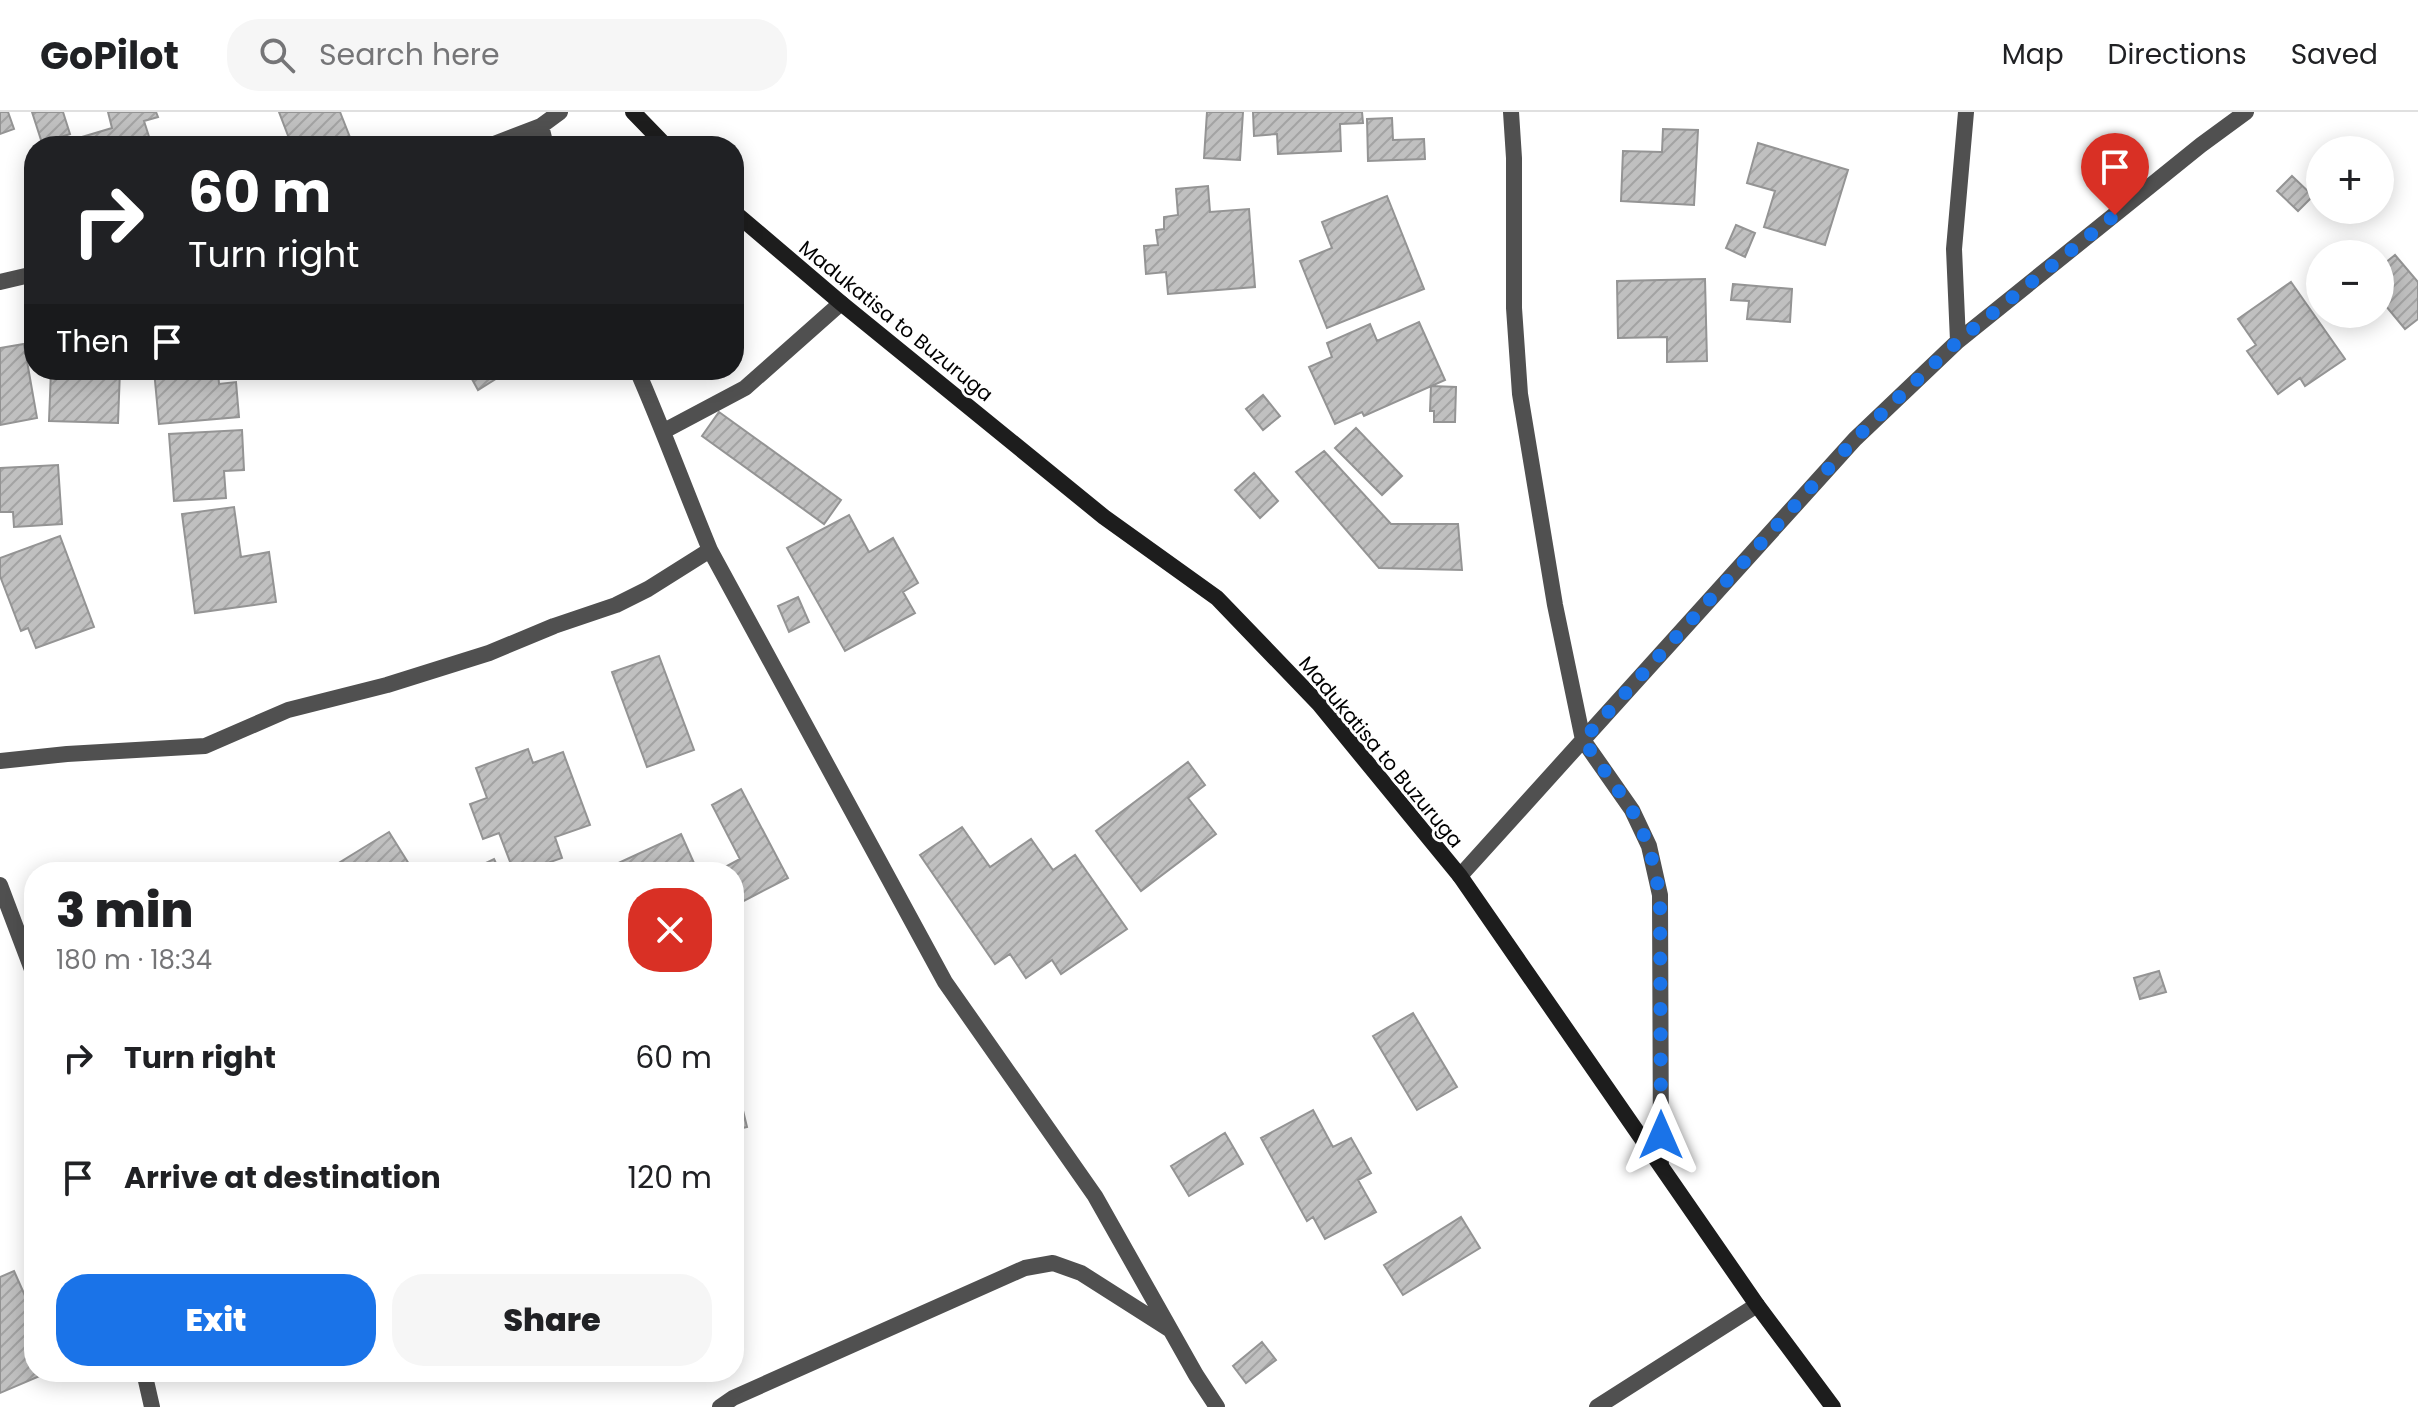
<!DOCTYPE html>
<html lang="en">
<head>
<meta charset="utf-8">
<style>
  body { margin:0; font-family:Poppins,sans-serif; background:#f6f6f6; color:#202124; height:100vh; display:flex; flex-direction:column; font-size:30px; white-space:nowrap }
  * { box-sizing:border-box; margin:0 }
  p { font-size:26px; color:#757577 }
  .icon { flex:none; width:44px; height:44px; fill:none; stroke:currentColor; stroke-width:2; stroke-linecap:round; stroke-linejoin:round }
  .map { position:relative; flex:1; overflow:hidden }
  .sheet { position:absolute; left:24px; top:750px; width:720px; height:520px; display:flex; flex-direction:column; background:#fff; border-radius:32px; box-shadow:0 4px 20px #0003 }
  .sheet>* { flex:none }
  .guide { position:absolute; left:24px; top:24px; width:720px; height:244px; border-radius:32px; box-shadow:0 4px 20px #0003; background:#202124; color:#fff; overflow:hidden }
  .tools { position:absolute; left:2306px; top:24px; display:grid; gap:16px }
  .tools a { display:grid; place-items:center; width:88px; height:88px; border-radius:50%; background:#fff; box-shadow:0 4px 20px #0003; font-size:40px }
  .pin { position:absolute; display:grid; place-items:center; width:68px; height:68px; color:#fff; margin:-82px -34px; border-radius:50% 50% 50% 0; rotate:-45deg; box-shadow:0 0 8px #0007 }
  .pin .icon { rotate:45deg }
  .me { position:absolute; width:88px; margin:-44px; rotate:0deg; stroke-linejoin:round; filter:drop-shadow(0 0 6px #0008) }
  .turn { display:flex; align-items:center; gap:28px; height:168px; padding:0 32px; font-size:36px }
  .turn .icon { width:104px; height:104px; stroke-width:2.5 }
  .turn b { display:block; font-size:56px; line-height:68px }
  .then { display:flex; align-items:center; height:76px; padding:0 32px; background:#0003; gap:16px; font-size:30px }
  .round { display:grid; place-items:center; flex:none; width:84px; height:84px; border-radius:32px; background:#f6f6f6 }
  .headline { display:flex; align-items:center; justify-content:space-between; height:136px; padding:0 32px }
  h1 { font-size:48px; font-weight:800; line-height:60px }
  .primary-button { display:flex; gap:16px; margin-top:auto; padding:16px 32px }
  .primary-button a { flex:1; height:92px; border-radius:32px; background:#1a73e8; color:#fff; font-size:32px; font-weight:800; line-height:92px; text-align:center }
  .primary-button a+a { background:#f6f6f6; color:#202124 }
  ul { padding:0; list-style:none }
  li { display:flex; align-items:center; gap:24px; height:120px; padding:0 32px }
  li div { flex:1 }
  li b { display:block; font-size:30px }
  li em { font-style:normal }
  header { display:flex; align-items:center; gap:48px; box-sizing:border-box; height:112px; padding:0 40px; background:#fff; border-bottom:2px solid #e0e0e0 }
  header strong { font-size:38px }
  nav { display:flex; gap:44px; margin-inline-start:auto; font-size:28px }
  .search { width:560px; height:72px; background:#f6f6f6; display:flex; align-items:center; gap:20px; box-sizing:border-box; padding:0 28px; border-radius:32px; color:#757577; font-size:30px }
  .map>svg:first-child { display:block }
  .building { fill:url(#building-hatch); stroke:#949494; stroke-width:2 }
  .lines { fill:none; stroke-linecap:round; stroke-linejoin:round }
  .street { stroke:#505050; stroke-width:16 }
  .secondary { stroke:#1d1d1d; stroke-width:16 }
  .route { stroke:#1a73e8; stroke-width:14; stroke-dasharray:0 25.2 }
  .labels { text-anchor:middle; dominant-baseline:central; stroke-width:6; stroke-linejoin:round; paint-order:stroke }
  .street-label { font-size:20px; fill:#000; stroke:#fff }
</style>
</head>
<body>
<header>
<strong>GoPilot</strong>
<div class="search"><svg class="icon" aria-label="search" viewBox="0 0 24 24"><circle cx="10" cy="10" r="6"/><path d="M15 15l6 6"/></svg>Search here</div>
<nav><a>Map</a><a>Directions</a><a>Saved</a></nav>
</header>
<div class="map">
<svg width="2418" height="1295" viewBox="0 0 2418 1295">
  <defs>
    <pattern id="building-hatch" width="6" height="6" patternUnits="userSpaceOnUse" patternTransform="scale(2)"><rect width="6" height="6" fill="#c0c0c0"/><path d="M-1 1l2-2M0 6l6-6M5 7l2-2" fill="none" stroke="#a3a3a3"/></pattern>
  </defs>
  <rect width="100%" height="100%" fill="#fff"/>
  <path class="building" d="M0,0H8L14,17L0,22Z
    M32,0H63L70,22L42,31Z
    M108,0H156L158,5L144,9L152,34H85L82,25L112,16Z
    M279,0H340L353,33L292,34Z
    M1207,0H1243L1240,48L1204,46Z
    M1253,0H1362L1363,11L1340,12L1341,39L1278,42L1277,22L1254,24Z
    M1392,6L1393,28L1424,27L1425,47L1368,49L1367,7Z
    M1663,17L1698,18L1694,93L1621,89L1623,39L1662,40Z
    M1758,31L1848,58L1825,133L1764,115L1775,79L1747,71Z
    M2292,64L2313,84L2298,99L2277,79Z
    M1208,74L1210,100L1249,97L1255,175L1168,182L1166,160L1146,162L1144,134L1158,133L1156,118L1164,117V105L1178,103L1176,77Z
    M1387,84L1424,177L1327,216L1300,149L1332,136L1322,110Z
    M1736,113L1755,121L1745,145L1726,136Z
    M2395,143L2418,170V207L2405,217L2380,187V155Z
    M1705,167L1707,249L1667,250V225L1618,226L1617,169Z
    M2291,170L2345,247L2305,274L2300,266L2278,282L2247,239L2256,233L2238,207Z
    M1733,172L1792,177L1790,210L1747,207L1749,189L1731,188Z
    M1419,210L1445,268L1364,304L1362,300L1335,312L1309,255L1332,245L1327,231L1370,212L1377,229Z
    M24,232L37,306L0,313V236Z
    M51,258H120L118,311L49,309Z
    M154,258H218L219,272L236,270L239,305L159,312Z
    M467,258H495L499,265L478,278Z
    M1431,274L1456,275L1455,310H1434V299H1430Z
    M1263,283L1280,304L1263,318L1246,297Z
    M719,300L841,388L824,412L702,324Z
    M1356,316L1402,364L1382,383L1335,336Z
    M242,318L244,358L224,359L226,386L174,389L169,322Z
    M1324,339L1391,412H1458L1462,458L1379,456L1296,360Z
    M58,353L62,412L14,415L13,400H0V356Z
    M1254,361L1278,389L1260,406L1235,378Z
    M234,395L241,445L269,440L276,490L195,501L182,402Z
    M849,403L869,440L893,426L918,471L903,480L915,501L845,539L787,436Z
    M60,424L94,515L36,536L28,516L21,519L0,464V446Z
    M798,485L809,510L789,520L778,494Z
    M659,544L694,638L647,655L612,560Z
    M528,637L533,651L563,640L590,713L555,725L562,746L522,760H514L499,721L483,727L470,692L487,686L476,656Z
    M1188,650L1205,673L1188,686L1216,722L1141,779L1096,719Z
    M741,677L788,766L734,794V760H716L740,747L712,693Z
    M962,715L990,755L1031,727L1053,758L1075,743L1127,817L1061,862L1052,848L1026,866L1010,842L995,852L920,743Z
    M389,720L414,760H324Z
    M681,722L698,760H599Z
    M494,747L500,760H467Z
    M2159,859L2166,880L2140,887L2134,866Z
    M1413,901L1457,975L1417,998L1373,924Z
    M734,961L747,1015L734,1018Z
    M1313,998L1333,1035L1351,1026L1371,1061L1358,1068L1376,1100L1325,1127L1313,1105L1307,1109L1261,1026Z
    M1225,1021L1243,1052L1189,1084L1171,1054Z
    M1461,1105L1480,1136L1403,1183L1384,1153Z
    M14,1159L34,1204V1260H49L0,1281V1165Z
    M1262,1230L1276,1248L1246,1271L1233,1254Z"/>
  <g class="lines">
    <path class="street" d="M1511,0L1514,46V196L1520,282L1555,493L1583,628L1632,698L1649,734L1660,783L1661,1053
      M541,14L546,34
      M489,34L541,14L560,0
      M0,170L34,162
      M1958,229L1954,137L1966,0
      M637,258C663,317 685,378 710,438L945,870L1095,1084L1196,1263L1217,1295
      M664,319L745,276L841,191
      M0,649L67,642L205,634L288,598L387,573L489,541L554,514L616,493L648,477L710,438
      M1460,764L1855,327L1958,229L2201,33L2246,0
      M0,773L34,863
      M144,1260L152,1295
      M720,1295L733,1286L1025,1156L1053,1151L1081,1161L1169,1217
      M1597,1295L1757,1193"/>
    <path class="secondary" d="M633,0L666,34
      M734,100L841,191L1104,405L1217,486L1319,592L1460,764L1757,1193L1833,1295"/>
  </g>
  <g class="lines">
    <path class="route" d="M1661,1023L1660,783L1649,734L1632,698L1583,628L1855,327L1958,229L2115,103"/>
  </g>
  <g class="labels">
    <g class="street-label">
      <text transform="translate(896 209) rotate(39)">Madukatisa to Buzuruga</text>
      <text transform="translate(1381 640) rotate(50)">Madukatisa to Buzuruga</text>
    </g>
  </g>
</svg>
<div class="tools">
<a>+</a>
<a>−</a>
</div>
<div class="pin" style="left:2115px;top:103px;background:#d93025"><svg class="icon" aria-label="arrive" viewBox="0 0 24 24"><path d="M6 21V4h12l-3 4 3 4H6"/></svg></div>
<svg class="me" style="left:1661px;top:1023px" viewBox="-20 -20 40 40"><path d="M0-17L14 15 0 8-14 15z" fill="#1a73e8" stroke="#fff" stroke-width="4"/></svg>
<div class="guide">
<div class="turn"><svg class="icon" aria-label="right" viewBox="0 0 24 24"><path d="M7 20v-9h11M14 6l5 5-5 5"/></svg><div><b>60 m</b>Turn right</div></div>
<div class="then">Then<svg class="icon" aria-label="arrive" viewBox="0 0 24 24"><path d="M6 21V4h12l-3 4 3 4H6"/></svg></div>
</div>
<section class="sheet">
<div class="headline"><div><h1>3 min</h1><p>180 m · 18:34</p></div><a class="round" style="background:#d93025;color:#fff"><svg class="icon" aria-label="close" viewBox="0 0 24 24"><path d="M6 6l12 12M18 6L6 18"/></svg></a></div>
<ul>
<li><svg class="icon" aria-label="right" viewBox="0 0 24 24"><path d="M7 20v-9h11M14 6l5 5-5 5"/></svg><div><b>Turn right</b></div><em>60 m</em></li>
<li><svg class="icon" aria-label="arrive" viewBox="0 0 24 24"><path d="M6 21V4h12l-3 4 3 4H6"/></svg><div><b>Arrive at destination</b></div><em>120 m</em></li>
</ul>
<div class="primary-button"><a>Exit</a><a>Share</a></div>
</section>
</div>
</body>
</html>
